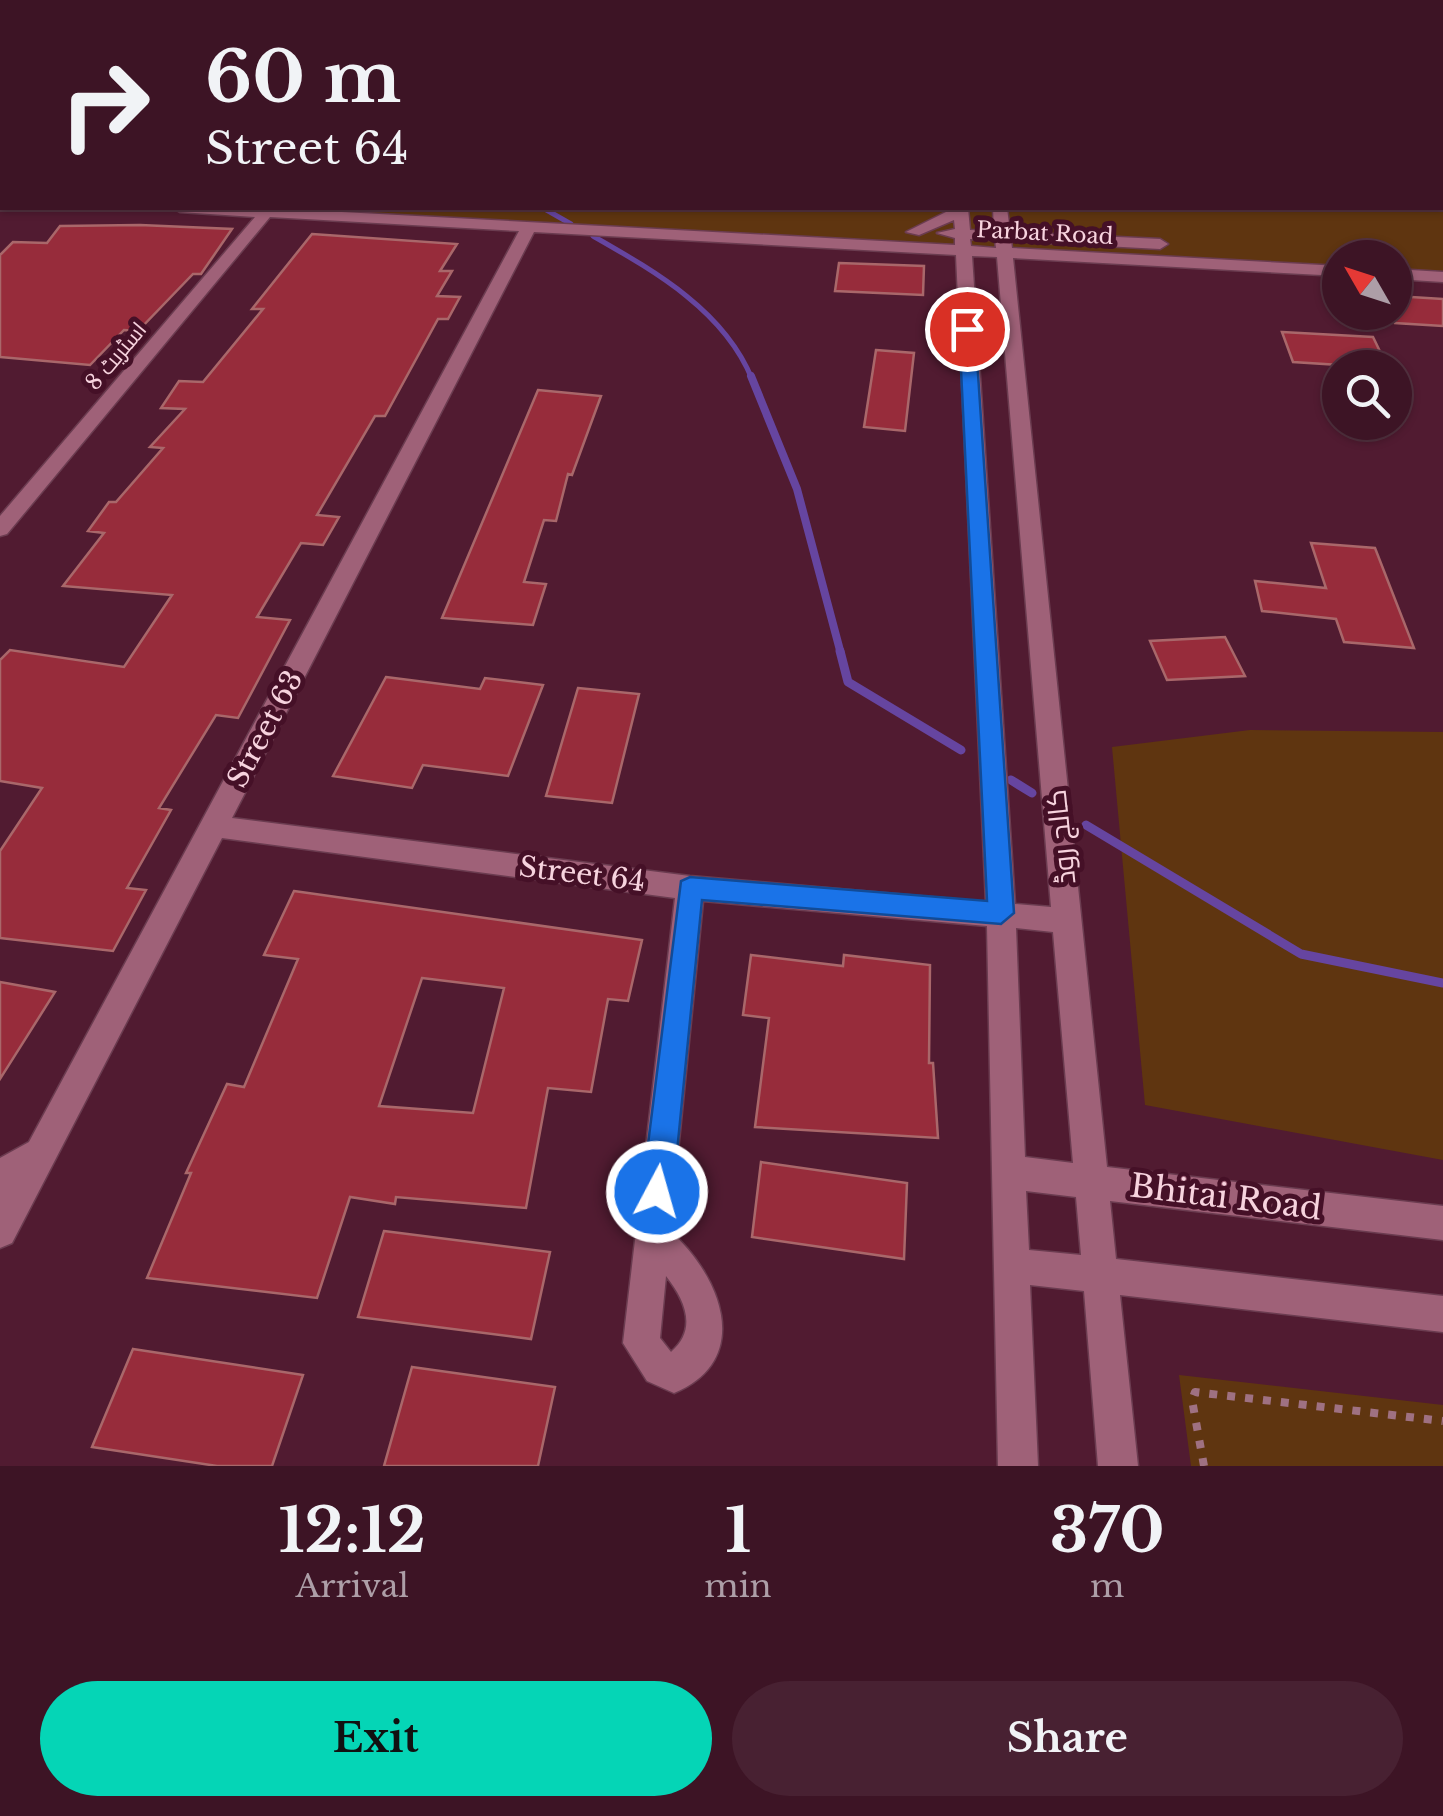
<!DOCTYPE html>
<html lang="en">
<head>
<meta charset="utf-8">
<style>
  body { margin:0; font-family:"Libre Baskerville",Cairo,serif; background:#482132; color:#f1f3f6; height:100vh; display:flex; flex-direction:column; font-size:38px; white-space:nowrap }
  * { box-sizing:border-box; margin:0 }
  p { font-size:32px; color:#ad9ea7 }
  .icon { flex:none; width:55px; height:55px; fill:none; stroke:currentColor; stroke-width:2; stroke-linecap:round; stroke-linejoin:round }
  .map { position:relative; height:1466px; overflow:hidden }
  .details { display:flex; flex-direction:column; background:#3d1425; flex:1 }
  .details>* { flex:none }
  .guide { position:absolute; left:0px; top:0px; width:1445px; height:210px; box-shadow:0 2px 8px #0004,0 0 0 2px #563342; background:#3d1425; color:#f1f3f6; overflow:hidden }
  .needle { width:65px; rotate:309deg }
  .controls { position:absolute; left:1322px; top:240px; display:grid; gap:20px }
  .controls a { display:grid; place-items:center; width:90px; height:90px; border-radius:50%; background:#3d1425; box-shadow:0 2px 8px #0004,0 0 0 2px #563342; font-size:50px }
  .pin { position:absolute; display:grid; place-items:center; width:85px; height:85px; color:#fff; margin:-42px; border:5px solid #fff; border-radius:50%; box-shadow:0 2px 10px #0007 }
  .me { position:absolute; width:110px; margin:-55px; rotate:6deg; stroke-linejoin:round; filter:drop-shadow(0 0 8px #0008) }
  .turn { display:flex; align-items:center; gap:35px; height:210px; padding:0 40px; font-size:45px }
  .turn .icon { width:130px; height:130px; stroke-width:2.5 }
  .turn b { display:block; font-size:70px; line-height:85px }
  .eta { display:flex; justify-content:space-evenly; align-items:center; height:170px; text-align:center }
  .eta b { font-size:60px; font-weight:700; line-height:70px }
  .cta { display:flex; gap:20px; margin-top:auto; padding:20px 40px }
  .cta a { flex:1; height:115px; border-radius:60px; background:#05d5b6; color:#111; font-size:40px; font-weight:700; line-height:115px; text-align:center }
  .cta a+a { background:#482132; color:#f1f3f6 }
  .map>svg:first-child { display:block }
  .green { fill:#5f3510 }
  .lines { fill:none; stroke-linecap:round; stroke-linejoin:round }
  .stream-far3 { stroke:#6645a0; stroke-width:4 }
  .stream-far2 { stroke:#6645a0; stroke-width:5 }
  .stream-far1 { stroke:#6645a0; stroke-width:8 }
  .stream { stroke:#6645a0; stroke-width:9 }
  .building { fill:#972c3b; stroke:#a9676a; stroke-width:2.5; fill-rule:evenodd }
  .minor-casing { stroke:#6b3c50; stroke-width:3 }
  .major-casing { stroke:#6b3c50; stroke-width:3 }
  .path { stroke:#9f7182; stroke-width:8; stroke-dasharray:8 10; stroke-linecap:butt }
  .minor { fill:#9f6178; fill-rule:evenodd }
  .major { fill:#7fa19d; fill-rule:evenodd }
  .route { fill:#1a73e8; stroke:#114b97; stroke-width:2.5 }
  .labels { text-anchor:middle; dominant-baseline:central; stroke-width:10; stroke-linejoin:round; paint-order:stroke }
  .far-street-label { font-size:22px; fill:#f7d3de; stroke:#451027 }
  .street-label { font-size:28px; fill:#f7d3de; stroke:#451027 }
  .near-street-label { font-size:32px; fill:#f7d3de; stroke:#451027 }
</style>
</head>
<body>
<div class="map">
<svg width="1443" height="1466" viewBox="0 0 1443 1466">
  <rect width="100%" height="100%" fill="#511b31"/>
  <path class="green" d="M1443,129V277L1395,274V258H1340V271L266,208H1442Z
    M1250,730L1443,732V1160L1145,1105L1112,747Z
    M1179,1375L1443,1405V1466H1191Z"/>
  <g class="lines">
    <path class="stream-far3" d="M210,0L219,2"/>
    <path class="stream-far2" d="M543,208L571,224
      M593,236C654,271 724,310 752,379"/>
    <path class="stream-far1" d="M751,376L797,489L841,654"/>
    <path class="stream" d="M840,651L848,682L961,750
      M1011,780L1032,793
      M1086,825L1301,954L1443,983"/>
  </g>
  <path class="building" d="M140,225L232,229L201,274H193L138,331L124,330L90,365L0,357V255L13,242L47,243L60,226Z
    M312,234L457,244L440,271H452L437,296L460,297L448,319H438L385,416H375L317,515L339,517L323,545L301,543L257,617L290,620L238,718L216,715L159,808L171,810L127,888L146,890L113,951L0,938V851L42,788L0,781V660L10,650L124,667L172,595L63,586L104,533L88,531L109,502H116L163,448L150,447L185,409L161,408L179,381L203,382L263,309H252Z
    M839,263L924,266L923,295L835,291Z
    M1395,296L1443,299V326L1395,323Z
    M1282,332L1373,337L1388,368L1293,362Z
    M876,350L914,353L905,431L864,427Z
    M538,390L601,396L572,475L568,474L556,521L544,520L524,582L546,584L533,625L442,618Z
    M1311,543L1375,548L1414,648L1344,642L1336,619L1262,611L1255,581L1326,588Z
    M1225,637L1245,676L1167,680L1150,641Z
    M386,677L480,689L485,678L543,685L508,776L423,765L412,788L333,776Z
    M578,688L639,694L612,803L546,796Z
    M294,891L642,940L628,1001L608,999L591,1092L548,1088L526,1208L396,1197L395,1204L350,1197L317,1298L147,1278L191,1173H186L227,1084L244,1087L298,959L264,955ZM422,978L504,988L473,1113L379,1106Z
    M751,955L843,966L844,955L930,965L929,1063H933L938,1138L755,1127L769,1018L743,1015Z
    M0,982L55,992L0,1079Z
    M761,1162L907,1183L904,1259L752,1237Z
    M384,1231L550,1252L531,1339L358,1317Z
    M133,1349L303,1375L272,1466H217L92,1447Z
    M412,1367L555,1387L538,1466H384Z"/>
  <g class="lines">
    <defs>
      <path id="minor" d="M1107,0H1117L1118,2H1108Z
        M1226,0H1237L1238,2H1227Z
        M1252,0H1262L1263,2H1253Z
        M0,49L2,50V56L0,57Z
        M1442,113H1443V121H1442Z
        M173,208H267L955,245V238L937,233L955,229L954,220L919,235L906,232L954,208H968L970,230L994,231L993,208H1007L1010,232L1160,239L1168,244L1160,249L1011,241L1012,248L1340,266V276L1013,258L1107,1167L1443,1206V1240L1110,1201L1116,1259L1443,1296V1332L1120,1295L1138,1466H1098L1084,1291L1030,1285L1038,1466H998L987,926L703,901L670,1231C720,1275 755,1359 674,1393L647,1381L623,1343L675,898L222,838L12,1243L0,1248V1158L29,1142L519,231L270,217L7,534L0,536V516L255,217L180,212ZM534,232L956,255L986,902L690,876L232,818ZM970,239L995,240L996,248L971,246ZM972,256L997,257L1051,907L1015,904ZM1016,928L1053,932L1073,1163L1025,1157ZM1026,1191L1076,1197L1081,1255L1029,1250ZM666,1276C685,1300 698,1329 671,1352L660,1338Z
        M1395,269L1443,272V282L1395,279Z"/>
      <path id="major" d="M0,107H2V115H0Z
        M0,127H2V135H0Z
        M1442,175H1443V183H1442Z"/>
    </defs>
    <use href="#minor" class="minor-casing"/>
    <use href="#major" class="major-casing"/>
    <path class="path" d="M1204,1466L1192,1400L1195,1392L1443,1421"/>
    <use href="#minor" class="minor"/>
    <use href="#major" class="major"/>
  </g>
  <path class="route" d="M967,325L975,329L1014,913L1001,924L702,900L673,1192L668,1202L657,1207L646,1202L642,1192L681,881L690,877L987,901L959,329Z"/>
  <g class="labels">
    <g class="far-street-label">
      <text transform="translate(1045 233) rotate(3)">Parbat Road</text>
      <text transform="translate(116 356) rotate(-50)">اسٹریٹ 8</text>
    </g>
    <g class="street-label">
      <text transform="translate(265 729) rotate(-62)">Street 63</text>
      <text transform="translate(1061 837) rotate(-96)">کالج روڈ</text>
      <text transform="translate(582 874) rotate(7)">Street 64</text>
    </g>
    <g class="near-street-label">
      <text transform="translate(1226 1197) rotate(7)">Bhitai Road</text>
    </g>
  </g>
</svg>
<div class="controls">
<a><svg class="needle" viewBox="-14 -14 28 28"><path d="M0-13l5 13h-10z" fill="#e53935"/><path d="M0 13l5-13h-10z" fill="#ad9ea7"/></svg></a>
<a><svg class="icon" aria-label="search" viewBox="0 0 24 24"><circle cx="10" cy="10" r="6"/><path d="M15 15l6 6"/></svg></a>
</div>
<div class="pin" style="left:967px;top:329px;background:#d93025"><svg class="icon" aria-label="arrive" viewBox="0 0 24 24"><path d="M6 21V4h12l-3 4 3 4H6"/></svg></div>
<svg class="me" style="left:657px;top:1192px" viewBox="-20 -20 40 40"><circle r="17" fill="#1a73e8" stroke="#fff" stroke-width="3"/><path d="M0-11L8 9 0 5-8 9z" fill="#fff"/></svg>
<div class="guide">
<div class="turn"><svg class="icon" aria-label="right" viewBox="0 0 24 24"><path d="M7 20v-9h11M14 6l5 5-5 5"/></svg><div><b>60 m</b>Street 64</div></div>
</div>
</div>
<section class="details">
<div class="eta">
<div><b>12:12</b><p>Arrival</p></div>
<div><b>1</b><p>min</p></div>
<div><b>370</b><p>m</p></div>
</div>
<div class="cta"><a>Exit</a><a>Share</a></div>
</section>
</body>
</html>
